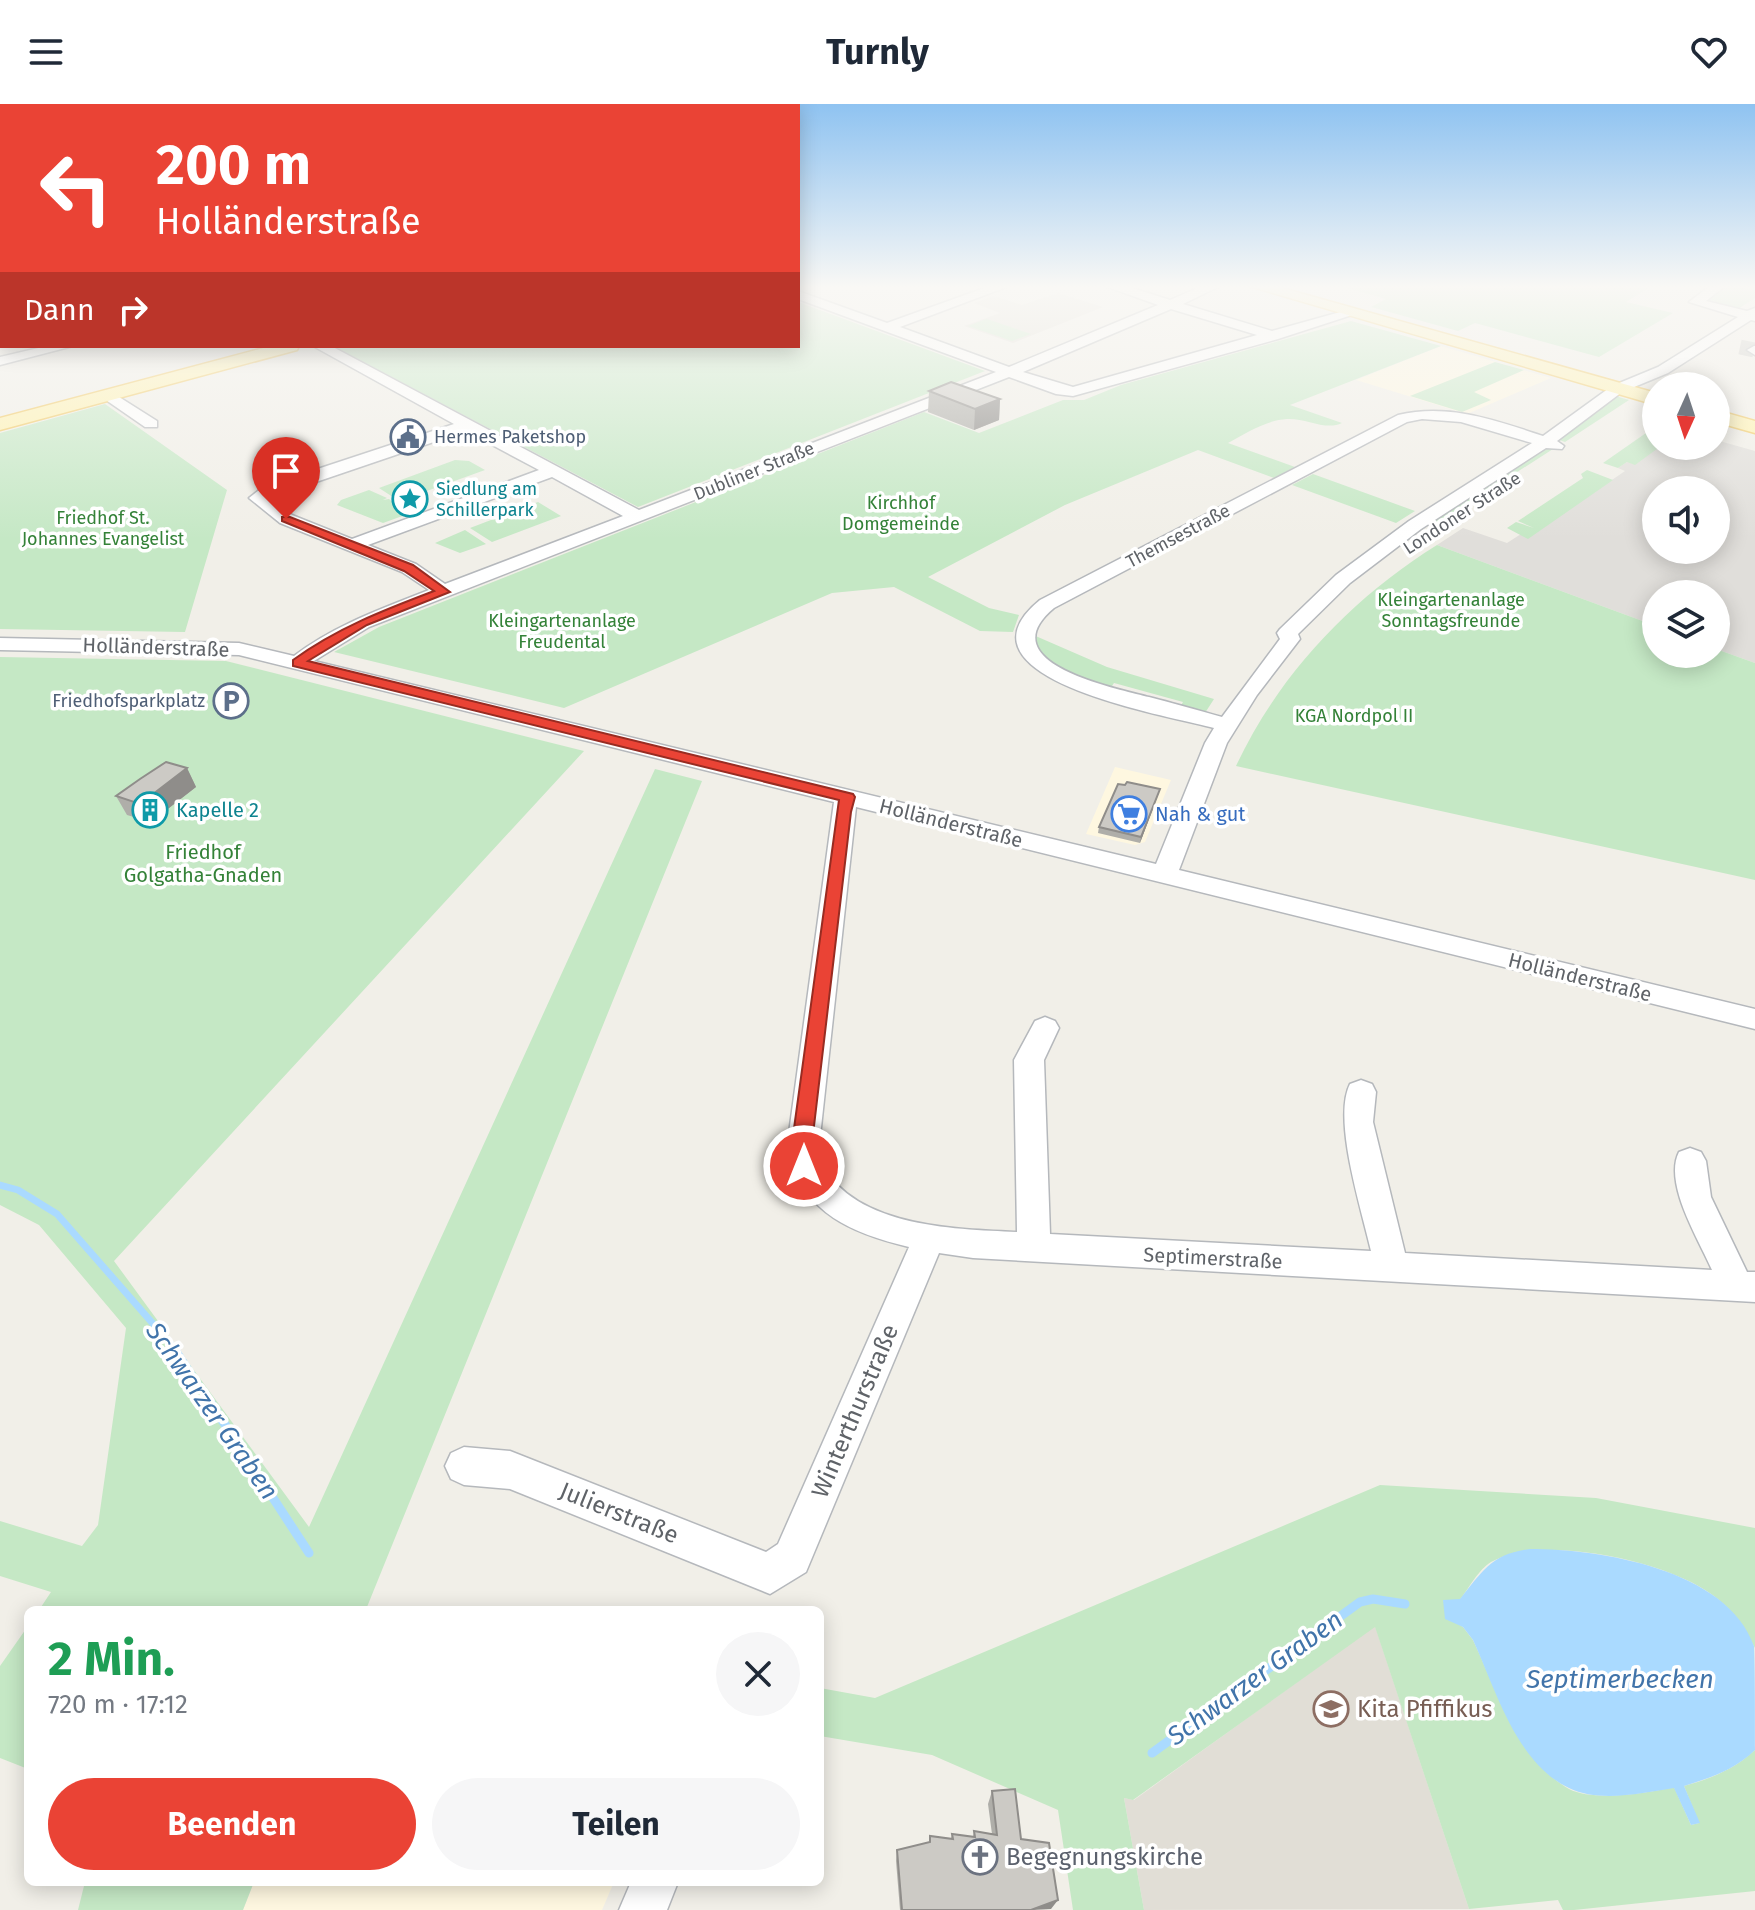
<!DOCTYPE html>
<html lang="de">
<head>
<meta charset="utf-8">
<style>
  body { margin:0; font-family:"Fira Sans",sans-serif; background:#f6f6f7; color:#1f2937; height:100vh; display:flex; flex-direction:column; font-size:30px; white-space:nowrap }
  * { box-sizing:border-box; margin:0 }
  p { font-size:26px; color:#747a83 }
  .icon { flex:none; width:44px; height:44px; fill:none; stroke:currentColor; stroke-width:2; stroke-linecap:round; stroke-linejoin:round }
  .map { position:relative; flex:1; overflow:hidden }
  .drawer { position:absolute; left:24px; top:1502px; width:800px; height:280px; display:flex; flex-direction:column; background:#fff; border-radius:12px; box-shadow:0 4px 20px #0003 }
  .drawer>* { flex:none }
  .banner { position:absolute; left:0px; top:0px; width:800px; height:244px; box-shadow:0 4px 20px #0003; background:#ea4335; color:#fff; overflow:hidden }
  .needle { width:52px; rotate:183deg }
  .controls { position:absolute; left:1642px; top:268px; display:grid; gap:16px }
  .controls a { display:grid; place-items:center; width:88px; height:88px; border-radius:50%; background:#fff; box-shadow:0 4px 20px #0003; font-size:40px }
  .pin { position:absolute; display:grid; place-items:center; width:68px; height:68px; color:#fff; margin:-82px -34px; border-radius:50% 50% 50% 0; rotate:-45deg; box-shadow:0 0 8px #0007 }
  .pin .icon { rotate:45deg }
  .me { position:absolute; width:88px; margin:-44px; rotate:0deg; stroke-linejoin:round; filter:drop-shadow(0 0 6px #0008) }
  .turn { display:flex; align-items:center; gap:28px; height:168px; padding:0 24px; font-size:36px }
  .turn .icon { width:104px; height:104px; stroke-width:2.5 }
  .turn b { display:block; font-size:56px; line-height:68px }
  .then { display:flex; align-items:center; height:76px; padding:0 24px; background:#0003; gap:16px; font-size:30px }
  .round { display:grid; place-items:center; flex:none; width:84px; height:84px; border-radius:42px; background:#f6f6f7 }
  .overview { display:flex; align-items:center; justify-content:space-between; height:136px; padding:0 24px }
  h1 { font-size:48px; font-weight:700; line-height:60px; color:#1e9e55 }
  .primary-button { display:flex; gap:16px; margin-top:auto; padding:16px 24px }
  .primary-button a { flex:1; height:92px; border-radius:48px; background:#ea4335; color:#fff; font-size:32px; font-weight:700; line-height:92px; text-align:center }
  .primary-button a+a { background:#f6f6f7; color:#1f2937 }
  header { display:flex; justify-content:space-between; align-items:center; height:104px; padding:0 24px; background:#fff; font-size:36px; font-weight:700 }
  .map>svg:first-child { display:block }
  .commercial { fill:#fef7e0 }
  .industrial { fill:#e0deda; fill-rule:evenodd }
  .education { fill:#e1ded6 }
  .green { fill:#c5e8c5 }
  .water { fill:#aadaff }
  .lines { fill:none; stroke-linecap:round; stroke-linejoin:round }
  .stream-far1 { stroke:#aadaff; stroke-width:7 }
  .stream { stroke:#aadaff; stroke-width:9 }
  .minor-tunnel { stroke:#ccccc8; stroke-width:15; stroke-dasharray:15 7; stroke-linecap:butt }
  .minor-casing { stroke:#b5b8bc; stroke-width:3 }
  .major-casing { stroke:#f2c960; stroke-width:3 }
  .minor { fill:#fff; fill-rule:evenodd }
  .major { fill:#fff2af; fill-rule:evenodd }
  .wall { fill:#afaea9 }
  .shaded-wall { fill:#8f8d8a }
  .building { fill:#cccac5; stroke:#8f8d8a; stroke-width:2 }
  .route { fill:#ea4335; stroke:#982c22; stroke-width:2 }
  .labels { text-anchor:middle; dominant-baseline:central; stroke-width:7; stroke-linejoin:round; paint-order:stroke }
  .far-service-label { font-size:18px; fill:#4e5e75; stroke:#fff; text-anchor:start }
  .far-street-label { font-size:18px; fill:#5f6368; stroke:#fff }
  .far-culture-label { font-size:18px; fill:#0d838f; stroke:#fff; text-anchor:start }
  .far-park-label { font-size:18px; fill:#348238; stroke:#fff }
  .street-label { font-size:20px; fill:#5f6368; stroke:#fff }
  .culture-label { font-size:20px; fill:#0d838f; stroke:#fff; text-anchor:start }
  .shop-label { font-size:20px; fill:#366cbe; stroke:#fff; text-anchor:start }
  .park-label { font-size:20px; fill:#348238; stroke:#fff }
  .near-street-label { font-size:24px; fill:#5f6368; stroke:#fff }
  .near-education-label { font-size:24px; fill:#785e54; stroke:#fff; text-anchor:start }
  .near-worship-label { font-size:24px; fill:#5b616d; stroke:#fff; text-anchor:start }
  .near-water-label { font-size:26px; font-style:italic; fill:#4174aa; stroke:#fff }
</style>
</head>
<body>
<header><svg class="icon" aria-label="menu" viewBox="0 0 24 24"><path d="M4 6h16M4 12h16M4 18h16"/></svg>Turnly<svg class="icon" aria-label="heart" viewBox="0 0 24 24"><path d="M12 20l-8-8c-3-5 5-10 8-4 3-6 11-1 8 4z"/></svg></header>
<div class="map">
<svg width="1755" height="1806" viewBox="0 0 1755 1806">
  <rect width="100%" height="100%" fill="#f1efe8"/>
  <path class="commercial" d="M1441,242L1551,274L1467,310L1356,276Z
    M1115,663L1171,676L1145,738L1135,741L1086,730Z
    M254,1778H614L602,1806H243Z"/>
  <path class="industrial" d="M1716,336L1755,347V559L1716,545V490H1656V522L1437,441L1463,424L1507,439L1521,430L1529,433L1625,367L1618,364L1627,358L1661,342H1716ZM1656,386H1716V446H1656Z"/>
  <path class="education" d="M1058,189L1103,203L1013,239L964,222L1000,209L974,199L994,192L1022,201Z
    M1375,1522L1469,1805L1144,1806L1124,1694L1134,1696Z"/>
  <path class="green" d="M1340,182H1652L1626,198L1673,209L1599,253L1475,219L1458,227L1371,203L1386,195Z
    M1726,182L1755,186V194L1735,207L1706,198L1705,195Z
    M798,198L985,267L638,403L333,242H798Z
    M986,215H987L1031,230L1012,237L968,222Z
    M1351,217L1441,242L1290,301L1342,319C1326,327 1306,314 1287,315C1267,316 1246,329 1228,339L1295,363L1274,374L1198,346L1065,401L928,473L989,504L1019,511L1013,528L980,527L894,483L832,489L564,604L334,548L379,523L924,308L979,329L1063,296H1084L1121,281Z
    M1495,258L1524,266L1474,288L1491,296L1462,308L1410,292Z
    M1612,291L1629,296L1565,338L1556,335Z
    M105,300L227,386L185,528L0,525V329Z
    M1656,322V342H1661L1635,361L1627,358L1618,364L1603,359Z
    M1544,343L1553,345L1438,419L1429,416Z
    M455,356L469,357L485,366L399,397L379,384Z
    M1587,366L1613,376L1528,435L1507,424L1516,418L1534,424L1518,417L1583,374L1581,370Z
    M1313,370L1415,407L1396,419L1292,381Z
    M369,386L387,394L383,396L389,395L408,410L383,419L337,401L341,396Z
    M538,398L561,412L492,438L470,424Z
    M465,426L486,440L460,449L435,439Z
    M1437,441L1656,522V550H1716V545L1755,559V776L1236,662C1279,570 1352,494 1437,441Z
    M1031,530L1107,563L1214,595L1205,609L1180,603L1183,598L1114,579L1110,585C1073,573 1048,567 1031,530Z
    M0,553L226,557L584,647L114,1157L309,1423L655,665L702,677L367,1503L383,1506H39L51,1488L0,1472V1417L82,1442L98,1421L126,1224L39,1121L0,1101Z
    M1380,1381L1596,1394L1755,1424V1544C1744,1524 1733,1506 1714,1492C1669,1457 1542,1429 1491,1458C1479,1465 1468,1485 1460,1496H1443L1452,1516L1463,1523L1473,1536C1497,1587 1517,1655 1569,1685C1594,1698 1647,1689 1674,1683L1691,1721L1699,1719L1684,1682C1712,1674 1733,1666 1755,1646V1787L1574,1806H1563L1558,1796L1469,1805L1375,1523L1133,1696L1124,1694L1144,1806H1073L1058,1706L932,1651L820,1632V1584L875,1594Z
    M28,1522V1665L0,1654V1562Z
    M85,1778H254L243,1806H78Z"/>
  <path class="water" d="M1530,1445C1600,1445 1727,1465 1754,1542C1755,1559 1755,1624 1755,1646C1733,1667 1712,1673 1684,1682L1700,1719L1691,1721L1674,1684C1643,1689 1599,1699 1569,1684C1516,1659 1496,1586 1473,1536L1463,1523L1445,1515L1443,1496L1460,1495C1483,1467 1491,1450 1530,1445Z"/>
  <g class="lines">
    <path class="stream-far1" d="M0,1081L18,1086L57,1110L176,1246L208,1295"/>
    <path class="stream" d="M207,1293L309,1449
      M1152,1649L1360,1498L1373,1495L1405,1500"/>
    <path class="minor-tunnel" d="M1740,243L1754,246"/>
    <defs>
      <path id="minor" d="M990,182H1009L900,223L1009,263L1158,201L1105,182H1126L1170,196L1202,182H1220L1183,200L1272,227L1351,205L1358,209L1278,235L1073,292L1056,290L1009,273L369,523L314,557L1156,760L1205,639L1214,624C1171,612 943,575 1040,496L1398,311C1448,299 1495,316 1543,332L1612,282L1658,263L1738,213L1689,198L1710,182H1725L1706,197L1747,207L1755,204V217L1751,216L1668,269L1622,288L1557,337L1564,342L1562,345L1546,344L1421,425L1350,479L1298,530L1300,535L1257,591L1227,639L1179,766L1755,905V925L856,703L818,1051C846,1123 952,1125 1017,1128L1014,956L1035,917L1045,913L1055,917L1059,924L1044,956L1050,1130L1371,1147C1362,1107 1332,1015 1350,980L1361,976L1372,980L1376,988L1373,1018L1405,1149L1712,1166C1699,1136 1663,1079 1679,1048L1690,1044L1701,1048L1706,1057L1711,1093L1747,1168H1755V1198L973,1154L939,1149L806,1468L770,1490L510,1385L464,1381L451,1375L445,1362L451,1349L464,1343L510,1347L766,1448L778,1440L909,1143C850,1129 808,1110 786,1051L834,698L239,551L0,546V534L239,539L294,552C335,521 381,505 429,486L402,468L280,419L249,394L263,383L454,320L313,242H331L639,406L996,268L798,195V187L887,219ZM1171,205L1257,231L1073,283L1023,268ZM1422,315L1461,318L1532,339L1409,417L1336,471L1280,525L1277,529L1280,535L1222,613C1197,606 1173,599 1149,593C1115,584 988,559 1054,504L1407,318ZM466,327L539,366L352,435L292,411L269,394ZM552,373L623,412L445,480L416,460L368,441Z
        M47,242H73L0,261V253Z
        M1754,242H1755V251L1747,246Z
        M108,286L157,317V323H145L103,294L100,291Z
        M631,1778H678L667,1806H619Z"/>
      <path id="major" d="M1249,182H1275L1656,289V301Z
        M271,242H299L297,246L0,326V314Z
        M1716,306L1755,317V329L1716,318Z"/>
    </defs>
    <use href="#minor" class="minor-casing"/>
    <use href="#major" class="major-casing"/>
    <use href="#minor" class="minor"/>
    <use href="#major" class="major"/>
  </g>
  <path class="wall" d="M929,287L1000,295L999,316L974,326L928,308Z
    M187,664L196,683L151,718L127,711L116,692Z
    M1125,681L1160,685L1140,739L1098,729L1099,723Z
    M992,1687L1021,1735L1051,1805L900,1806L896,1757L897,1746L929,1738L930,1732L951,1735L952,1730L973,1733L974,1727L992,1730L988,1700Z"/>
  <path class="shaded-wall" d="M1000,295L999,316L974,326L975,305Z
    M187,664L196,683L151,718L140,700Z
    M1160,685L1158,691L1140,739L1141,733Z
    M1058,1796L1051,1805L1031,1806Z"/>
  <path class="building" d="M951,278L1000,295L975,305L929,287Z
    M166,658L187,664L140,700L116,692L140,675Z
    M1127,678L1160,685L1141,733L1099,723L1118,680L1125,681Z
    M1015,1685L1021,1735L1049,1739L1058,1796L1031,1806H902L897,1746L930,1738V1732L953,1735L952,1730L975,1733L974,1727L997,1731L992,1687Z"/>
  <linearGradient id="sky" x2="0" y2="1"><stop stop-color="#8fc3f1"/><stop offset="0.42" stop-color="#f9f8f5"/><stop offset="1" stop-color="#f9f8f5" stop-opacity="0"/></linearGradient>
  <rect width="1755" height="435" fill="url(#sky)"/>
  <path class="route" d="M282,413H290L413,461L450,488L367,521L308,557L853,690L855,693L851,708L812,1039L814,1062L811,1068L804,1071L797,1068L792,1039L839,696L293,562V556C337,524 384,506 434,487L404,467L282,417Z"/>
  <defs>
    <symbol id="civic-ring" viewBox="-11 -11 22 22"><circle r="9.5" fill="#fff" stroke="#5c6f8a" stroke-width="1.5"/><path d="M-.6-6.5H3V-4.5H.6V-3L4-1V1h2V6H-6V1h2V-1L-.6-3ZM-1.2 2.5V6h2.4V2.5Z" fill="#5c6f8a"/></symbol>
    <symbol id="sight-ring" viewBox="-11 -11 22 22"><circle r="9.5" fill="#fff" stroke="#0f9aa8" stroke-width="1.5"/><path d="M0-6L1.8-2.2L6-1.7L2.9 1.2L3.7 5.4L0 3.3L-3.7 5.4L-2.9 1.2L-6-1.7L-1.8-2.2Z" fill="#0f9aa8"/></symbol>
    <symbol id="parking-ring" viewBox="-11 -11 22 22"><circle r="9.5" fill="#fff" stroke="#5c6f8a" stroke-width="1.5"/><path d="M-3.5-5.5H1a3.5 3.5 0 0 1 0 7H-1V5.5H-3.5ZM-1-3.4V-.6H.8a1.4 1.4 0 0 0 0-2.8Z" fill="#5c6f8a"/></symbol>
    <symbol id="building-ring" viewBox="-11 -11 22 22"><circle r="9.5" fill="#fff" stroke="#0f9aa8" stroke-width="1.5"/><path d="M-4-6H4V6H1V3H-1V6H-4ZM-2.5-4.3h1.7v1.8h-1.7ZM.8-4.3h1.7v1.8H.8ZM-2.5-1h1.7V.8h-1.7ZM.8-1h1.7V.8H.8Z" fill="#0f9aa8"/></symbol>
    <symbol id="supermarket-ring" viewBox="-11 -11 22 22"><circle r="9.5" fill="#fff" stroke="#3f7fe0" stroke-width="1.5"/><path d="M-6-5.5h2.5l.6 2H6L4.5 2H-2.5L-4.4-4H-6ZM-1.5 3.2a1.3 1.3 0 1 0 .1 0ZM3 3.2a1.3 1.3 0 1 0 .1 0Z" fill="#3f7fe0"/></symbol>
    <symbol id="school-ring" viewBox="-11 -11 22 22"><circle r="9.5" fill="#fff" stroke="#8d6e63" stroke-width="1.5"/><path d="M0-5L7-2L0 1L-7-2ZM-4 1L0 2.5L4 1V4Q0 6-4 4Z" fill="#8d6e63"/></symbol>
    <symbol id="church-ring" viewBox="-11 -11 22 22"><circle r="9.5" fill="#fff" stroke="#6b7280" stroke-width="1.5"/><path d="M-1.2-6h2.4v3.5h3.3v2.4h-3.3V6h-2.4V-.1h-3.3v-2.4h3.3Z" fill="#6b7280"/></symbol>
  </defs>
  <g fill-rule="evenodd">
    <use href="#civic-ring" x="388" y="313" width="40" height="40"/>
    <use href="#sight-ring" x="390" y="375" width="40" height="40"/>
    <use href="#parking-ring" x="211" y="577" width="40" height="40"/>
    <use href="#building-ring" x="130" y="686" width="40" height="40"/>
    <use href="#supermarket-ring" x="1109" y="690" width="40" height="40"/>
    <use href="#school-ring" x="1311" y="1585" width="40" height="40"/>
    <use href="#church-ring" x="960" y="1733" width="40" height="40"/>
  </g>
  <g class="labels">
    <g class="far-service-label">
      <text x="434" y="333">Hermes Paketshop</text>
      <text x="205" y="597" text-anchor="end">Friedhofsparkplatz</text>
    </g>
    <g class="far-street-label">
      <text transform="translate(754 367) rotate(-22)">Dubliner Straße</text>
      <text transform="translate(1462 409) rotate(-33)">Londoner Straße</text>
      <text transform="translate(1178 432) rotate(-28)">Themsestraße</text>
    </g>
    <g class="far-culture-label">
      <text x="436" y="385">Siedlung am<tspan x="436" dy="21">Schillerpark</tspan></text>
    </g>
    <g class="far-park-label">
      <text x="901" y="399">Kirchhof<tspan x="901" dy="21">Domgemeinde</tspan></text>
      <text x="103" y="414">Friedhof St.<tspan x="103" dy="21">Johannes Evangelist</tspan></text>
      <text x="1451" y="496">Kleingartenanlage<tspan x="1451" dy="21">Sonntagsfreunde</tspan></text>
      <text x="562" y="517">Kleingartenanlage<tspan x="562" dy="21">Freudental</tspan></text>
      <text x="1354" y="612">KGA Nordpol II</text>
    </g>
    <g class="street-label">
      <text transform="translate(156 543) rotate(2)">Holländerstraße</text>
      <text transform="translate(951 719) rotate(14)">Holländerstraße</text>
      <text transform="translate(1580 873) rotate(14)">Holländerstraße</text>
      <text transform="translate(1213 1154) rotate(3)">Septimerstraße</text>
    </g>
    <g class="culture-label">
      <text x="176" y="706">Kapelle 2</text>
    </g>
    <g class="shop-label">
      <text x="1155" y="710">Nah &amp; gut</text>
    </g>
    <g class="park-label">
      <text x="203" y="748">Friedhof<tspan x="203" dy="23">Golgatha-Gnaden</tspan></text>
    </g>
    <g class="near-street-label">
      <text transform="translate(855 1307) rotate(-67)">Winterthurstraße</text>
      <text transform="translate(619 1409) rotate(22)">Julierstraße</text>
    </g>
    <g class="near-education-label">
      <text x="1357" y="1605">Kita Pfiffikus</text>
    </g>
    <g class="near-worship-label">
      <text x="1006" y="1753">Begegnungskirche</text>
    </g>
    <g class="near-water-label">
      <text transform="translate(212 1307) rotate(55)">Schwarzer Graben</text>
      <text transform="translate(1255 1574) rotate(-36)">Schwarzer Graben</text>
      <text x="1620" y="1575">Septimerbecken</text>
    </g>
  </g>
</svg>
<div class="controls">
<a><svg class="needle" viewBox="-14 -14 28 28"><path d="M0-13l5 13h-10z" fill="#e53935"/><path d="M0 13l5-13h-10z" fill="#747a83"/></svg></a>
<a><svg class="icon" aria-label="sound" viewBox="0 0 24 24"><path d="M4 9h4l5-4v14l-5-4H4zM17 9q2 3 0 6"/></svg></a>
<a><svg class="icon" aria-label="layers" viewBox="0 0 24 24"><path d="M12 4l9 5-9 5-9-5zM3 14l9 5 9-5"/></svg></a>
</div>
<div class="pin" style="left:286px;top:415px;background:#d93025"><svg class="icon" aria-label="arrive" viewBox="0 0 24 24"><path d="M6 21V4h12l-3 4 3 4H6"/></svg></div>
<svg class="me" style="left:804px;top:1062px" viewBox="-20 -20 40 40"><circle r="17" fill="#ea4335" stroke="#fff" stroke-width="3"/><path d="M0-11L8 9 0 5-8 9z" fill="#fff"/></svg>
<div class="banner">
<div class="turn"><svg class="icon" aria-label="left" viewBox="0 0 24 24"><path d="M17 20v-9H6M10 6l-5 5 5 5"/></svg><div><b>200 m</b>Holländerstraße</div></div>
<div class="then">Dann<svg class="icon" aria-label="right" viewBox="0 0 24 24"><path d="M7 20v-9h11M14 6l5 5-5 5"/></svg></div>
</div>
<section class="drawer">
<div class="overview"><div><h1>2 Min.</h1><p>720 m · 17:12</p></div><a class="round"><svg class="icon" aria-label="close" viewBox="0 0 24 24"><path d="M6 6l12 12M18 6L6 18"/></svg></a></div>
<div class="primary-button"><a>Beenden</a><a>Teilen</a></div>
</section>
</div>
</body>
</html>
